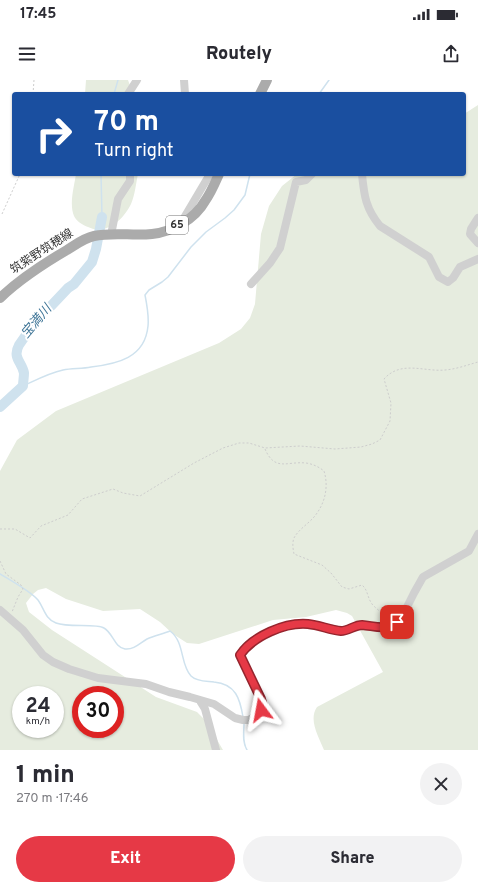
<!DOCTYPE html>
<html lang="en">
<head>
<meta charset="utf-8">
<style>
  body { margin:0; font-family:Overpass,"Noto Sans JP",sans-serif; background:#f2f2f3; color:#2b2b33; height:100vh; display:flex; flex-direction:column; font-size:15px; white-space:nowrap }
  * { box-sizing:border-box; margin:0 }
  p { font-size:13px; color:#7c7c81 }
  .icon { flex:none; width:22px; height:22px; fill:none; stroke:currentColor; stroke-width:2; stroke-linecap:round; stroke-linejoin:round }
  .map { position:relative; height:670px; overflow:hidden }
  .panel { display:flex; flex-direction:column; background:#fff; flex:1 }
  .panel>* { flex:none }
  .top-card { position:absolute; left:12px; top:12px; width:454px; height:84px; border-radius:4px; box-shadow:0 1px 3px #0004; background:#1a4fa0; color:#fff; overflow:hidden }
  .speed { position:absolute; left:12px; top:606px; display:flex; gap:8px; font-size:20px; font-weight:700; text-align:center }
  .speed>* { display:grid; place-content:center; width:52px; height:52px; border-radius:50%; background:#fff; box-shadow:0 1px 3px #0004; line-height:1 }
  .speed small { font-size:10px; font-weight:400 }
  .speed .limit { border:6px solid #d22; background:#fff; color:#111 }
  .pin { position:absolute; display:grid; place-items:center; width:34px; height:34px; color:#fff; margin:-17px; border-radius:8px; box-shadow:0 2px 6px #0006 }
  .me { position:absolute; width:44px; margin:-22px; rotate:347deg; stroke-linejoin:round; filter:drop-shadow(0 0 3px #0008) }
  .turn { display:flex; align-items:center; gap:14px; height:84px; padding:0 16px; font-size:18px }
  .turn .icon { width:52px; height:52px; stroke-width:2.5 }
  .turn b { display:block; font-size:28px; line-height:34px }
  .round { display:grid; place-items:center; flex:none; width:42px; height:42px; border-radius:21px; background:#f2f2f3 }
  .summary { display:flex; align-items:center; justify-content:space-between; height:68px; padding:0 16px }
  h1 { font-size:24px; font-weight:800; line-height:30px }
  .button { display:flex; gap:8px; margin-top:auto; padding:8px 16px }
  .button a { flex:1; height:46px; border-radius:24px; background:#e63946; color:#fff; font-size:16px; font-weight:800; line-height:46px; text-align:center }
  .button a+a { background:#f2f2f3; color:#2b2b33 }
  .status { display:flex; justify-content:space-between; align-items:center; height:28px; padding:0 20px; background:#fff; direction:ltr }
  .status svg { height:11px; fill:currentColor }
  header { display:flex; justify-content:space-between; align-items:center; height:52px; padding:0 16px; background:#fff; font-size:18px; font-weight:800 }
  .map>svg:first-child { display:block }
  .green { fill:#e6ecdf; fill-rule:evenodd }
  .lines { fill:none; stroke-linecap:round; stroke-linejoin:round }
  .stream { stroke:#cfe2ee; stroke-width:1.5 }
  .river { stroke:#cfe2ee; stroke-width:10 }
  .path { stroke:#cdcdcd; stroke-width:1; stroke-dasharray:2 2; stroke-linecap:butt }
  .minor { stroke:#d0d0d0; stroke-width:8 }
  .major { stroke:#ababab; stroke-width:10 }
  .route-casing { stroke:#96252e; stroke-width:10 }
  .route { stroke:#e63946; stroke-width:7 }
  .labels { text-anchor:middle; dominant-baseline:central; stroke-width:4; stroke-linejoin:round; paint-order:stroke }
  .shield { fill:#fff; stroke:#707070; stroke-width:1 }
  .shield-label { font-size:11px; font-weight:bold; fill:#333 }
  .street-label { font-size:12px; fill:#333; stroke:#fff }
  .water-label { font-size:13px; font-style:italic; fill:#3f7597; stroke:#fff }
</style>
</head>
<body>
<div class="status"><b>17:45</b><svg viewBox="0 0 49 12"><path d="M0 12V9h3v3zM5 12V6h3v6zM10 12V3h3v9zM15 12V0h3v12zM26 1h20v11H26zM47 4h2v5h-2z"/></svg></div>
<header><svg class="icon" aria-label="menu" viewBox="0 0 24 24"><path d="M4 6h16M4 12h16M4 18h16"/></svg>Routely<svg class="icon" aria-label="share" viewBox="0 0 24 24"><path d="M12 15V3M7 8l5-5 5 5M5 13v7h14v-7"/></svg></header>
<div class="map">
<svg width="478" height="670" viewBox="0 0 478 670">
  <rect width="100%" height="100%" fill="#fff"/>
  <path class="green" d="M86,0H128L133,14H85Z
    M478,25V670H324C319,657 308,640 317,627L383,592L352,536L347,533L336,530L306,537L273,540L199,564L187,563L173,554L160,542L140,529L103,531L66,519L46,508L38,510L33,514L26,523L29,532L52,550L156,617L197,632L206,641L223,670H0V391L17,360L56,331L219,263L241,249L250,238L255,224L261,154L269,126L282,106L297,94H464V34ZM21,615H55V649H21ZM81,615H115V649H81Z
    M76,94H138C136,103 135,115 131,124C124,139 106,156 88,147C83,145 76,141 74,136C69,124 74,107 76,94Z"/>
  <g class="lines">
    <path class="stream" d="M114,14L118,0
      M319,14L329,0
      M101,94L102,137
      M23,306C36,300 49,293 63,290C72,288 82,289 91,287C117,284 145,278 148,246C149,236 147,225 145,215L149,210L162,202L168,197L191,167L206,152L225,138L234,130L245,115L250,94
      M0,494C10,500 30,511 38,520C44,528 45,539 56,543C68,548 96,543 104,548C113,553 114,567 125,569C134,570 140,563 147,559C154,556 162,554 170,551C185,562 180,585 191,596C197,602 207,601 214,602C236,604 240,619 243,637
      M244,643C244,652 242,662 247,670"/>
    <path class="river" d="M0,327L23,306C23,302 24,297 24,293C22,282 12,278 19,265L40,235L51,226L68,208L74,204L92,182L96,169L102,137"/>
    <path class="path" d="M33,14L34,0
      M2,134L20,94
      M265,369C275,392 287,381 306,383C313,384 319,387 324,391C329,407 325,424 314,437C308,444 298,450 294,458C292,463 293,469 294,474L322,485L331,493L342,507L349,509L362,505C368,510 367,517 372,524C376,529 384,534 389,539
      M0,449H15L30,458L41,446L68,435L82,419L113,409L123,413L140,416L194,383L223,368L239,363H249L265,368L300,366L335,369L361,367L372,364L380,360L390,341L391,323L384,299C401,280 424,292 445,290C457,289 467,285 478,282
      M0,481L6,494L21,505L23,509L18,517L12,532"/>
    <path class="minor" d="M184,0L185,14
      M128,14L137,0
      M362,94C364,116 366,129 380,146L429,177L439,197L448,202L453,198L460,187L478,179
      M478,138L471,149L470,154L478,163
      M181,143L210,94
      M111,155L118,119L130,101V94
      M251,204L270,183L280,168L296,102L306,100L312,94
      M0,530L23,550L43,575L53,582L69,589L98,598L146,604L169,612L190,617L214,624L235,638L243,640H249L254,637L261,630L263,626L261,619L240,575L246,566L252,561L273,551L289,545L308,544L343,551L360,545L385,549L394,545L406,529L414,513L423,497L469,471L478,454
      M200,621L205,629L216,670"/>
    <path class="major" d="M260,14L267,0
      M0,218C20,199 43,184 67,170C75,165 84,158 94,156C113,152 133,156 152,154C172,152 195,139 205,121C211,113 215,103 219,94"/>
  </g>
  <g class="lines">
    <defs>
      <path id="route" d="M261,630L263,626L261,619L240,575C253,556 285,542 308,544C319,545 330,550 341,551C348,551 355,545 362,545C375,546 386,551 397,542"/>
    </defs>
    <use href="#route" class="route-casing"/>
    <use href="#route" class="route"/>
  </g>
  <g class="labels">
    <rect class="shield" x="166" y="136" width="22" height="18" rx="3"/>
    <g class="shield-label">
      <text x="177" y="145">65</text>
    </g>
    <g class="street-label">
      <text transform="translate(42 172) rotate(-33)">筑紫野筑穂線</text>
    </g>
    <g class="water-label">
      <text transform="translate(37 242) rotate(-50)">宝満川</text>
    </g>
  </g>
</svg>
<div class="speed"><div>24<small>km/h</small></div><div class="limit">30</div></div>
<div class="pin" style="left:397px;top:542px;background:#d93025"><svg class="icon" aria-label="arrive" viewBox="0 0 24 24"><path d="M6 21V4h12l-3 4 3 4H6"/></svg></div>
<svg class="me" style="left:261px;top:630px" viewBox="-20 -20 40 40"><path d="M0-17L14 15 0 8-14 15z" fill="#e63946" stroke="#fff" stroke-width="4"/></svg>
<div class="top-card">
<div class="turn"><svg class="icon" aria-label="right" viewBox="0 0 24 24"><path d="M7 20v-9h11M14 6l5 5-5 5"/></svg><div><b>70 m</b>Turn right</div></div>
</div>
</div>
<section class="panel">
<div class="summary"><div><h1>1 min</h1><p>270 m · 17:46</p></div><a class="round"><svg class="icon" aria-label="close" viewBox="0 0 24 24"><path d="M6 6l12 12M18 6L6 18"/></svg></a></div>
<div class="button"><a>Exit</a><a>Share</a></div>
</section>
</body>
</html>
